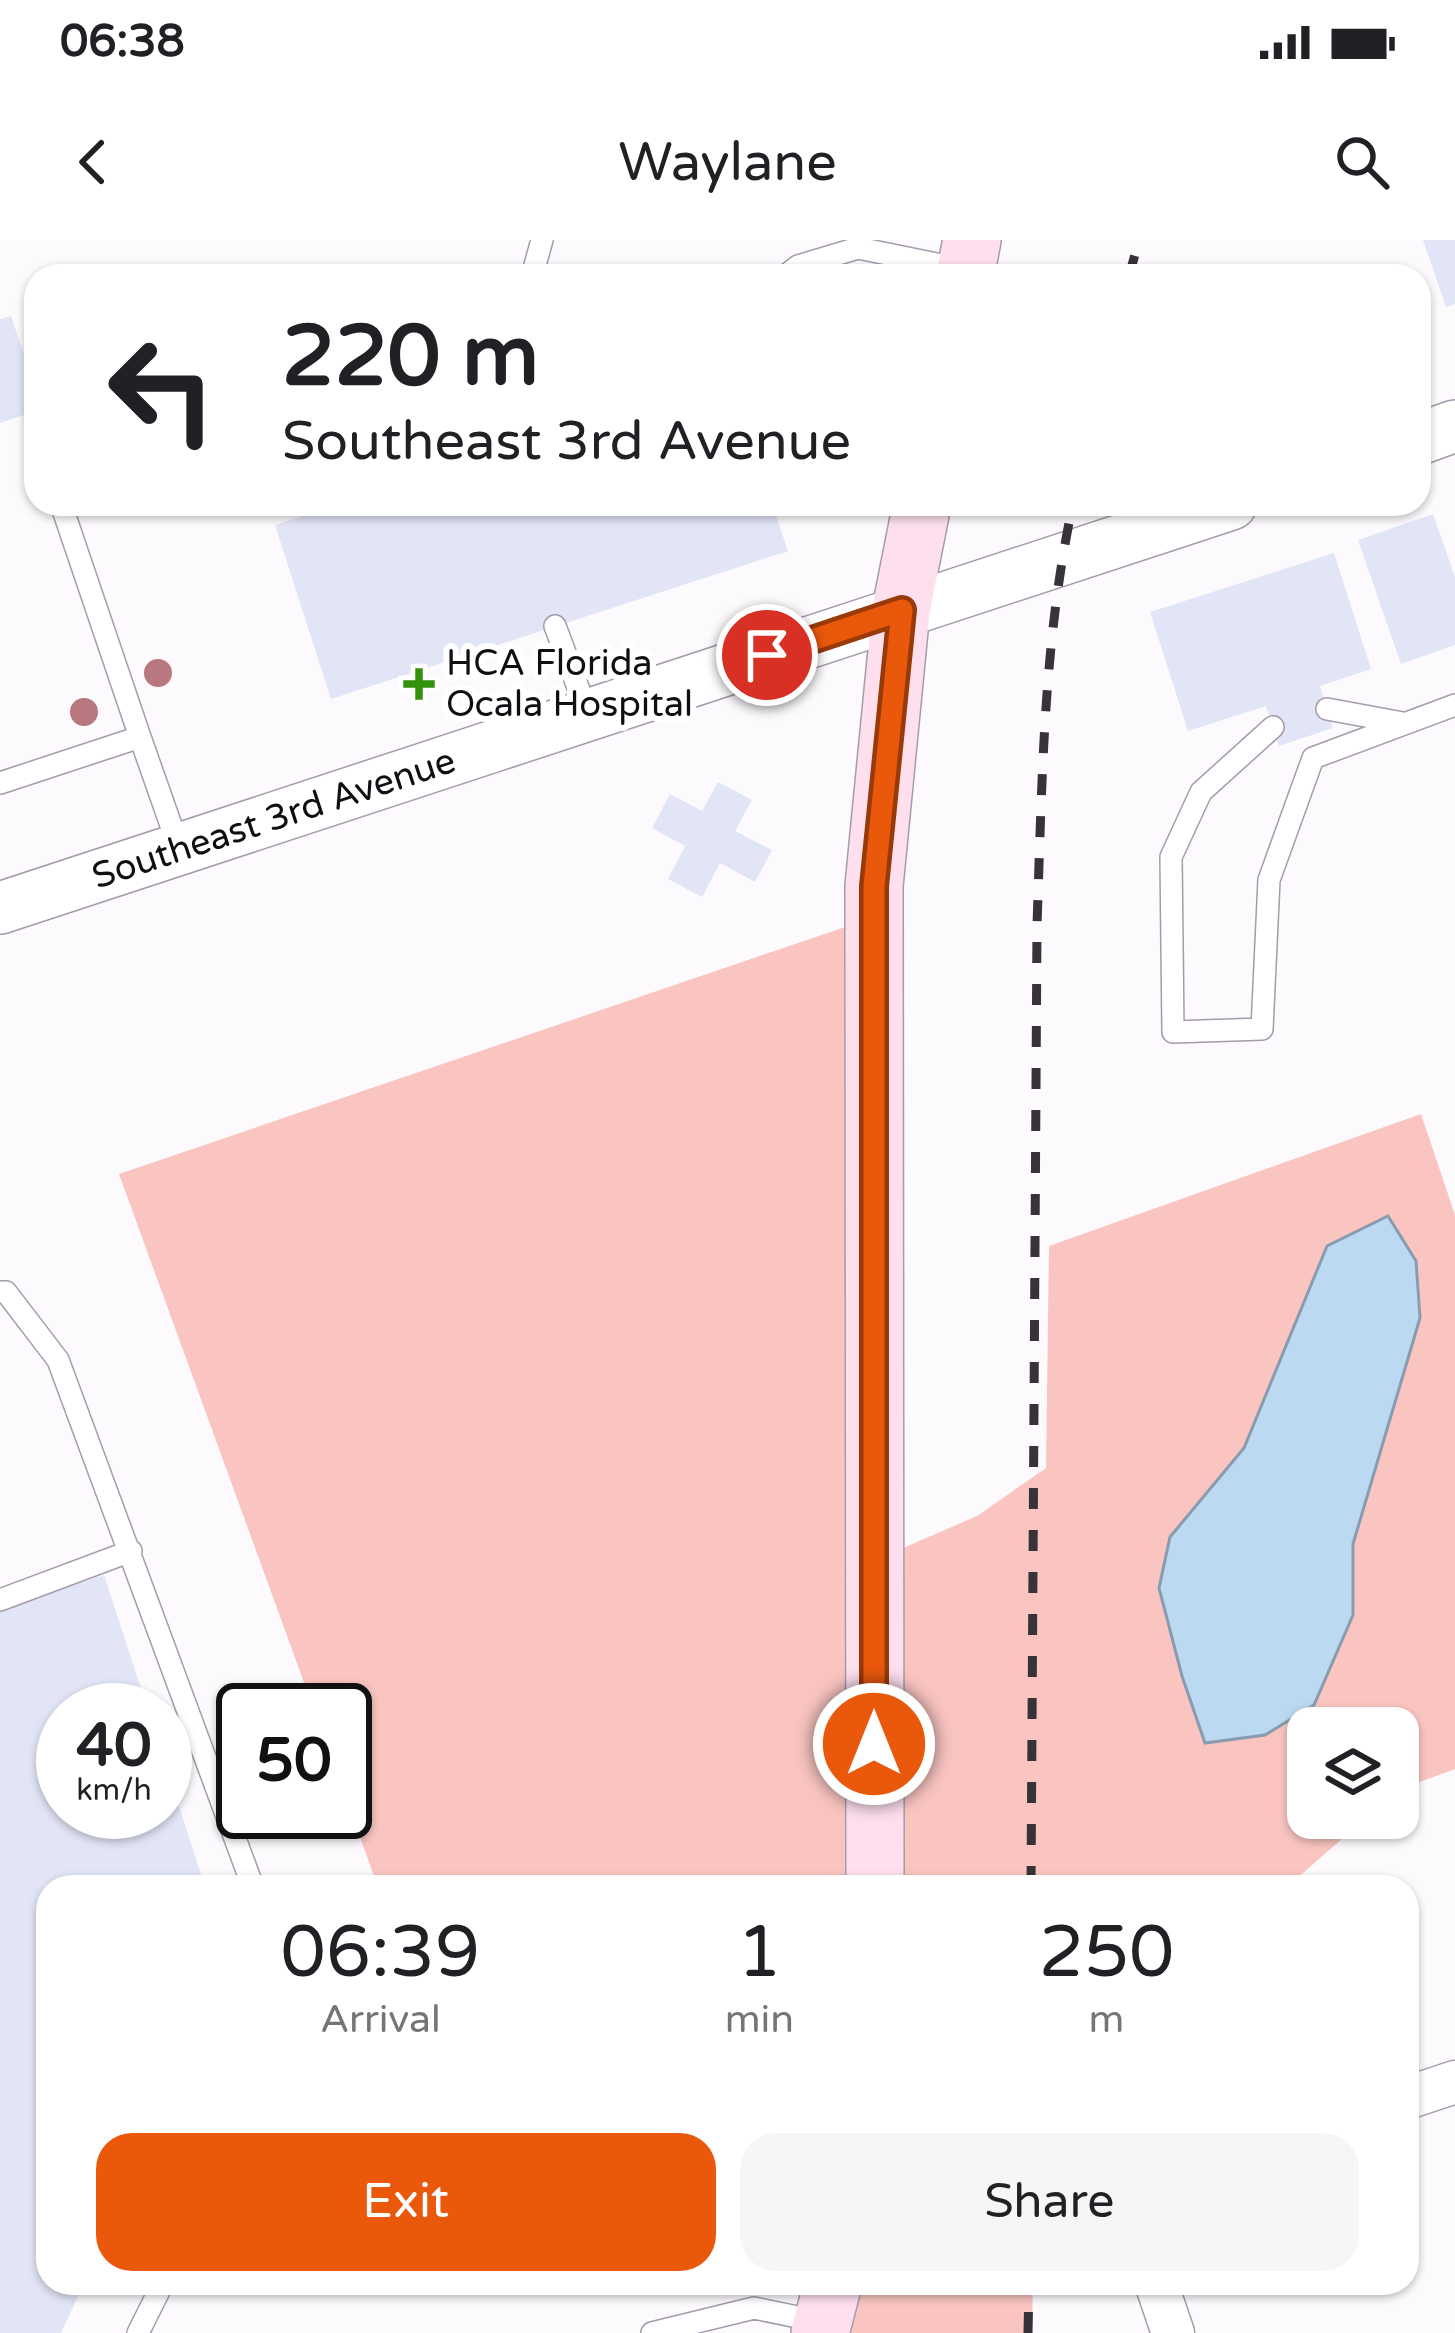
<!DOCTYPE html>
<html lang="en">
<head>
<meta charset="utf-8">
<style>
  body { margin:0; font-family:"Varela Round",sans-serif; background:#f6f6f6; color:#202124; height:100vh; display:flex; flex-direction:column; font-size:45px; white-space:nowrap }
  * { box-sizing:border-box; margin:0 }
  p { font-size:39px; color:#757577 }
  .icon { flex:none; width:66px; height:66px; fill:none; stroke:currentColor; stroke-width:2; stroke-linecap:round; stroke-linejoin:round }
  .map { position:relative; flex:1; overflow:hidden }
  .details { position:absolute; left:36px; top:1635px; width:1383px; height:420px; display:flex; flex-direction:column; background:#fff; border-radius:36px; box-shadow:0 3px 9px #0004 }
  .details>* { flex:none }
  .top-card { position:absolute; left:24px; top:24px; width:1407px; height:252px; border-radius:36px; box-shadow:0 3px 9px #0004; background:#fff; color:#202124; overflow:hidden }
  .tools { position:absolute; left:1287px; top:1467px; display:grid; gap:24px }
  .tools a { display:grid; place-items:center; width:132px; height:132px; border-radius:24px; background:#fff; box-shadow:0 3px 9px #0004; font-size:60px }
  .speed { position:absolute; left:36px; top:1443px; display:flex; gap:24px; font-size:60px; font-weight:700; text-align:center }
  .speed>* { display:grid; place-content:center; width:156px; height:156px; border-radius:50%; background:#fff; box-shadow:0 3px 9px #0004; line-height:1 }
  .speed small { font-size:30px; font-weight:400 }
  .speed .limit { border:6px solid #111; border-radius:18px; background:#fff; color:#111 }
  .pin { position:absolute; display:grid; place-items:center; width:102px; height:102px; color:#fff; margin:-51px; border:6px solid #fff; border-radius:50%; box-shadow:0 3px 12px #0007 }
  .me { position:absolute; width:132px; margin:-66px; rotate:0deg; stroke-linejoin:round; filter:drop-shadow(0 0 9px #0008) }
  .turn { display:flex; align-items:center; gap:42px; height:252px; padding:0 60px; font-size:54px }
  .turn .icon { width:156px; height:156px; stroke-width:2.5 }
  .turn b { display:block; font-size:84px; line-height:102px }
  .eta { display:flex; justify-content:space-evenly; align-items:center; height:204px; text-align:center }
  .eta b { font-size:72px; font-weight:600; line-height:84px }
  .action { display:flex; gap:24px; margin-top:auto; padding:24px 60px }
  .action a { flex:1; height:138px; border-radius:36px; background:#ea580c; color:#fff; font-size:48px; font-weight:600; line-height:138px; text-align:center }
  .action a+a { background:#f6f6f6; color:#202124 }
  .status { display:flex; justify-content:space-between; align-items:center; height:84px; padding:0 60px; background:#fff; direction:ltr }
  .status svg { height:33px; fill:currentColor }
  header { display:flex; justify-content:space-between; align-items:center; height:156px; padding:0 60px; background:#fff; font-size:54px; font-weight:600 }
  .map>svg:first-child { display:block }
  .green { fill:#fac5c1; fill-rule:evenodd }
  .water { fill:#bcd9f2; stroke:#899caf; stroke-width:3 }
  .building { fill:#e2e5f6 }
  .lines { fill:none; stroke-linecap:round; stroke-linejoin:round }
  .service-casing { stroke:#a59cab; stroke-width:24 }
  .minor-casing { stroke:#a59cab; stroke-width:45 }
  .tertiary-casing { stroke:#a59cab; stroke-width:54 }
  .secondary-casing { stroke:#a59cab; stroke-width:60 }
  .service { stroke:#fff; stroke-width:21 }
  .minor { stroke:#fff; stroke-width:42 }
  .tertiary { stroke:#fff; stroke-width:51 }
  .secondary { stroke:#fedfee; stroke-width:57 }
  .rail { stroke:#373339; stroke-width:9; stroke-dasharray:21 21; stroke-linecap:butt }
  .tree { fill:#b87880 }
  .route-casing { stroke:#983908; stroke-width:30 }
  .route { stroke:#ea580c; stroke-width:21 }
  .poi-dot { fill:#33920b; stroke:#fff; stroke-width:4.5 }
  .labels { text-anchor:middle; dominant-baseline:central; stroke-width:12; stroke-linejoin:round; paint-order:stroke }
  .poi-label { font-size:36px; fill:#110d13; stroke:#fff; text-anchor:start }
  .street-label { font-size:36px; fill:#110d13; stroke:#fff }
</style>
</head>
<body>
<div class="status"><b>06:38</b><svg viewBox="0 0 49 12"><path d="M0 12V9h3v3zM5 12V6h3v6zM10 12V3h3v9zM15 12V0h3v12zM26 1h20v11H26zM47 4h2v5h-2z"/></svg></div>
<header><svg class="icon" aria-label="back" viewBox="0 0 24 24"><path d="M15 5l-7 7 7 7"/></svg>Waylane<svg class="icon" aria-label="search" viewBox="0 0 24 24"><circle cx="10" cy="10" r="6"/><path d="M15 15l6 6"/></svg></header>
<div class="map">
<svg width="1455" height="2093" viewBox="0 0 1455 2093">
  <rect width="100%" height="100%" fill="#fcfafd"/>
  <path class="green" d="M854,684L855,1647H378L345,1556V1470H314L119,934Z
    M1421,874L1455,975V1529L1398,1550V1488H1308V1578H1366L1296,1639L1278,1647H894V1312L977,1276L1046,1228L1049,1006ZM1327,1006L1377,1215L1353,1304V1375L1205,1503L1182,1436L1159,1348L1170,1297L1244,1208Z
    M853,2043H1033L1032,2093H839Z"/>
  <path class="water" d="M1388,976L1416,1021L1420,1078L1353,1304V1375L1314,1465L1265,1495L1205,1503L1182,1436L1159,1348L1170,1297L1244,1208L1327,1006Z"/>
  <path class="building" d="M1423,0H1455V64L1446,67Z
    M11,76L36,150V171L0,183V79Z
    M340,264H772L788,311L331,459L275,285Z
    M1433,274L1455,337V405L1401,424L1358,300Z
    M1334,313L1371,429L1320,446L1333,488L1279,506L1266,466L1188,491L1150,372Z
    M718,542L752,560L735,591L772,610L755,642L720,623L702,657L668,639L685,606L652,588L670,554L702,571Z
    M104,1335L148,1470H63V1572H165L166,1526L205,1647H48V2043H84L61,2093H0V1369Z"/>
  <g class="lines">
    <defs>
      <path id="service" d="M532,36L542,0
        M785,36L798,26L858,8L966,30
        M61,264L140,497
        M555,386L588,474
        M1327,469L1403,483
        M1273,487L1201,552L1171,617L1173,792L1262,789L1269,640L1313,518L1455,465
        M0,543L140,497L179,608
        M0,1052H6L58,1120L253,1647
        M0,1360L131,1311
        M138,2093L163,2043
        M652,2093L754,2068L822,2082"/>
      <path id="minor" d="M1407,1858L1455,1842
        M1156,2043L1173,2093"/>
      <g id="tertiary">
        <path d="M1419,199L1455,186"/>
        <path id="s1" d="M0,668L1231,264"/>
      </g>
      <path id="secondary" d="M965,36L972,0
        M875,1647L874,646L901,370L922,264
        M820,2093L833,2043"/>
    </defs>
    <use href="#service" class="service-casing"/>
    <use href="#minor" class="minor-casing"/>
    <use href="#tertiary" class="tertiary-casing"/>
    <use href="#secondary" class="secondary-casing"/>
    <use href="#service" class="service"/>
    <use href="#minor" class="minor"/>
    <use href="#tertiary" class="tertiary"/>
    <use href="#secondary" class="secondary"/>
    <path class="rail" d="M1129,36L1139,0
      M1031,1647L1037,685C1042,545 1043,401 1073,264
      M1028,2093L1029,2043"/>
  </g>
  <g class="tree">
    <circle cx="158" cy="433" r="14"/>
    <circle cx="84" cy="472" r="14"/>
  </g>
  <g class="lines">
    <defs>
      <path id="route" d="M767,415L902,370L874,646V1504"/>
    </defs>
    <use href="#route" class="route-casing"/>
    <use href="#route" class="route"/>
  </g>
  <path class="poi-dot" d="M413 426h12v12h12v12h-12v12h-12v-12h-12v-12h12z"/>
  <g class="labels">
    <g class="poi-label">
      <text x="446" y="423">HCA Florida<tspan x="446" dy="41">Ocala Hospital</tspan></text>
    </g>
    <g class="street-label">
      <text stroke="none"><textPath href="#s1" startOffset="288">Southeast 3rd Avenue</textPath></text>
    </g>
  </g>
</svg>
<div class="tools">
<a><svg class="icon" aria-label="layers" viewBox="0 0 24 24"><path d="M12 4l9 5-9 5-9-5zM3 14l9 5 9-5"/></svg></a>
</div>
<div class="speed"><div>40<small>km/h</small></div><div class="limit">50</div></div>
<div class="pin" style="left:767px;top:415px;background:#d93025"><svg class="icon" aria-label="arrive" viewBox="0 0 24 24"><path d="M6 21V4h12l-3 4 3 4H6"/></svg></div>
<svg class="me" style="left:874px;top:1504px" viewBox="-20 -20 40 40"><circle r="17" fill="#ea580c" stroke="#fff" stroke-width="3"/><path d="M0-11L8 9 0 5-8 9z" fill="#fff"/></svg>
<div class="top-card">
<div class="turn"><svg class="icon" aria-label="left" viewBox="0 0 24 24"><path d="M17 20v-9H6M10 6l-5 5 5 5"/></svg><div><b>220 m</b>Southeast 3rd Avenue</div></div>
</div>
<section class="details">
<div class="eta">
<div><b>06:39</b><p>Arrival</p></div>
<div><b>1</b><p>min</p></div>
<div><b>250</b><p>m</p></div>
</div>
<div class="action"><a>Exit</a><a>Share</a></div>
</section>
</div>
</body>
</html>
